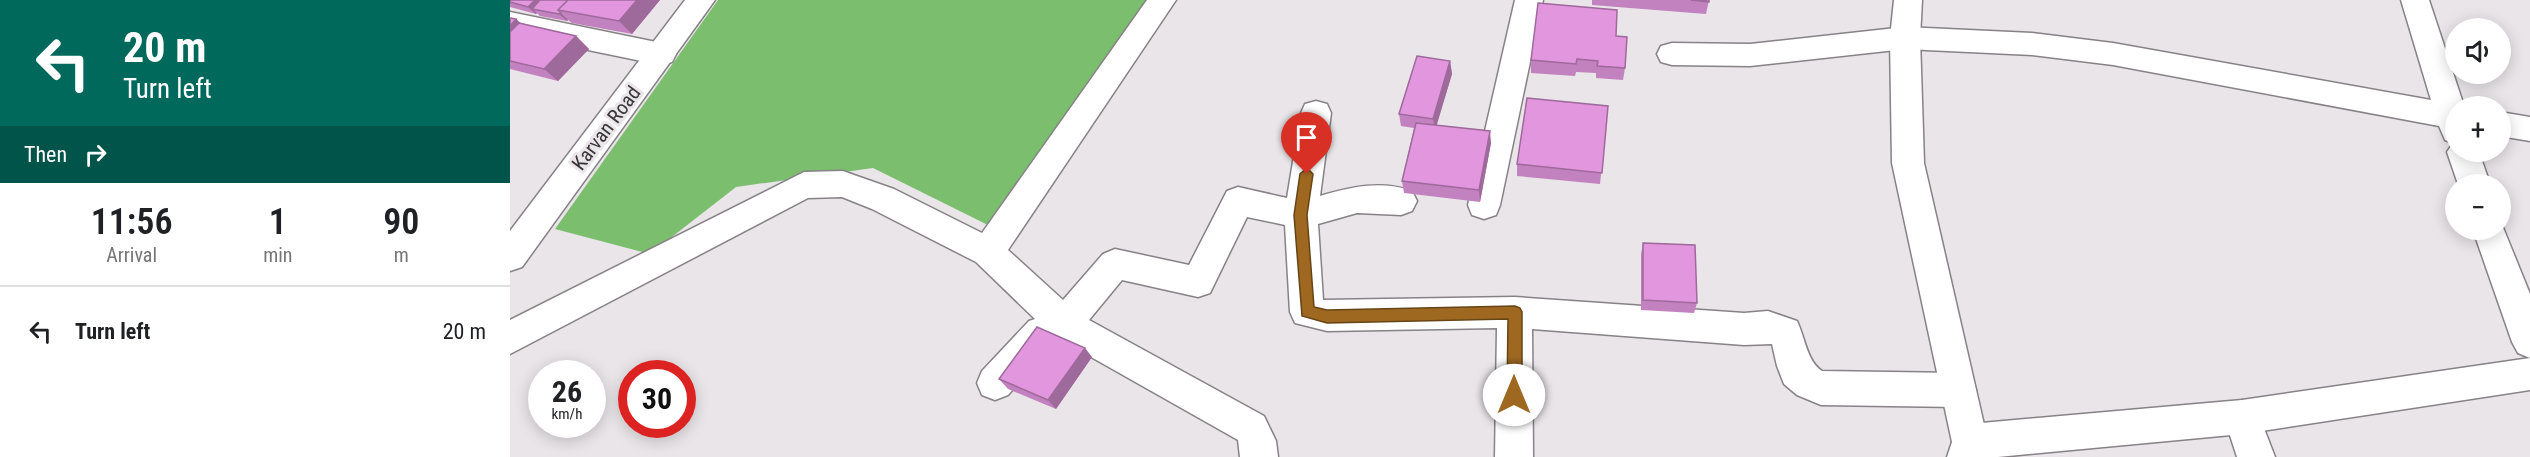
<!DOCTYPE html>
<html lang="en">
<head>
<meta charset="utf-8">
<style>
  body { margin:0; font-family:"Roboto Condensed",sans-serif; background:#f2f2f2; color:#202124; height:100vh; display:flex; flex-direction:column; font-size:22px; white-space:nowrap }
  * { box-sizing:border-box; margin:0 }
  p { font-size:20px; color:#757577 }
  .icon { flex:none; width:33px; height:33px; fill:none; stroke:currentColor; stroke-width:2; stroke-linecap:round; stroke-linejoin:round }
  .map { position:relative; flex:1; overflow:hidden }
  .sheet { display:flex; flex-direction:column; background:#fff; width:510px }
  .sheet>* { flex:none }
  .banner { background:#00695c; color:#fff; overflow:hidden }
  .tools { position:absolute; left:1935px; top:18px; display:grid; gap:12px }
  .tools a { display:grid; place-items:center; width:66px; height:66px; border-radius:50%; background:#fff; box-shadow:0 3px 15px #0003; font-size:30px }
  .speed { position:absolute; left:18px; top:360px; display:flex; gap:12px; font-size:30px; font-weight:700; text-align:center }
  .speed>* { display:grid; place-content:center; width:78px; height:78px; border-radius:50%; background:#fff; box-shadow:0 3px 15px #0003; line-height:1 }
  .speed small { font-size:15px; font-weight:400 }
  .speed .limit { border:9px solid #d22; background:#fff; color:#111 }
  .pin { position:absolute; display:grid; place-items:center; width:51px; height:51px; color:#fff; margin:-62px -26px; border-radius:50% 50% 50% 0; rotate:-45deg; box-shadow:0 0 6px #0007 }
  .pin .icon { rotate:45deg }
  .me { position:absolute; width:66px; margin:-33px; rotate:0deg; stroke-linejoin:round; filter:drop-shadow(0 0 4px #0008) }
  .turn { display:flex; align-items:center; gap:21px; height:126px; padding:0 24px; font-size:27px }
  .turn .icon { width:78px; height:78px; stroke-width:2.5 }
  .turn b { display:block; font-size:42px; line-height:51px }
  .then { display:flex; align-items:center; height:57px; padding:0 24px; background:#0003; gap:12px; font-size:22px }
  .eta { display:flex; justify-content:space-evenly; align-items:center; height:102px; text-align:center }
  .eta b { font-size:36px; font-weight:600; line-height:42px }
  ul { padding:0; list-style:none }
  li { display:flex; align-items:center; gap:18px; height:90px; padding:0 24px; border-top:2px solid #e0e0e0 }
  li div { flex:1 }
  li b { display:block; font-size:22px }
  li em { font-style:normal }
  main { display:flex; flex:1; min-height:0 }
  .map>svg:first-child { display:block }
  .forest { fill:#7bbe6e }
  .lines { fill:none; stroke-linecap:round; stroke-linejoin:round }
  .minor-casing { stroke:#868286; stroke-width:3 }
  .tertiary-casing { stroke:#868286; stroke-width:3 }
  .secondary-casing { stroke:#868286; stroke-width:3 }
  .minor { fill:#fff; fill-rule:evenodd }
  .tertiary { fill:#fff; fill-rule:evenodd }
  .secondary { fill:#fff; fill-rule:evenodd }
  .wall { fill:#c281bf }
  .shaded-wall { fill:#9e699b }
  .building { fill:#e296de; stroke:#9e699b; stroke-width:1.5 }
  .route { fill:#9e6821; stroke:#674415; stroke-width:1.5 }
  .labels { text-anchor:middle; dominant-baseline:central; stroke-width:6; stroke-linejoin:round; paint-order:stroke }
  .street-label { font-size:20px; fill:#363436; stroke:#e9e5e9 }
</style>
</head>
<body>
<main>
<section class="sheet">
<div class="banner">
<div class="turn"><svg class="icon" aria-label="left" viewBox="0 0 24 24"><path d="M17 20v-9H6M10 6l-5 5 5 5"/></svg><div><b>20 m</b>Turn left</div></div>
<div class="then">Then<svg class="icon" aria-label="right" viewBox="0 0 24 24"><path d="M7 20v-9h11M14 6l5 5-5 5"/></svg></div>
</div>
<div class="eta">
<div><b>11:56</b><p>Arrival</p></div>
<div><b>1</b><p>min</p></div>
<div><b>90</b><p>m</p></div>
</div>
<ul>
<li><svg class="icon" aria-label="left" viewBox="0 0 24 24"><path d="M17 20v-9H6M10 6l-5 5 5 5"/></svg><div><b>Turn left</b></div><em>20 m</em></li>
</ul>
</section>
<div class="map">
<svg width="2020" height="457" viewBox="0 0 2020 457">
  <rect width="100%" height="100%" fill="#e9e5e9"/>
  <path class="forest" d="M208,0H639L490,231L363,168L226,187L140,254L45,229Z"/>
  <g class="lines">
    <defs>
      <path id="minor" d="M637,0H666L498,250L553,300L593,254L605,249L679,265L717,191L728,187L777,198L791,113L795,104L806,101L817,104L821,113L810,196C841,187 871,180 902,191L907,201L902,211L891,215L847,213L808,224L813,300L1005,297L1234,313L1258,311L1287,321C1295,338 1297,361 1312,371L1448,373L1461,378L1466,390L1461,402L1448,407L1311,405L1287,395L1274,384L1267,366L1262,344L1234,345L1022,329L1023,457H985L987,328L817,331L785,323L780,312L775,225L737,217L700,293L688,297L612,280L579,320L754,416L766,441L768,457H730L728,440L551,340L543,343L498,395L485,400L472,395L467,383L472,371L519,321L525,319L466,262L362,209L332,197L298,198L0,354V320L294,172L333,171L344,175L384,189L472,233Z
        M1005,0H1033L990,205L986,215L974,219L962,215L958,205Z
        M1891,0H1919L1954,106H1946V152H1969L1980,184H1948L1937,152L1943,143L1935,140L1929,126L1603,65L1522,55L1395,49L1240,66L1162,65L1151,62L1147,54L1151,46L1162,43L1240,44L1395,27L1522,33L1603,43L1921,100Z
        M0,12L151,43L162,46L166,54L162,62L151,65L0,34Z
        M1990,112L2020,117V141L1990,136Z
        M1990,220L2020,294V358L2008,353L2002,342L1963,230H1990Z
        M1732,400L1745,405L1765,457H1727L1714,417L1719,405Z"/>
      <path id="tertiary" d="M175,0H205L12,267L0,271V231Z
        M2020,358V390L1732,434L1488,457H1453L1447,454L1442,442L1447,430L1460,424L1732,400Z"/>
      <path id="secondary" d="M1384,0H1412L1410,38L1414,163L1478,442L1475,457H1437L1442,442L1382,163L1380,38Z"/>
    </defs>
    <use href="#minor" class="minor-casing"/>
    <use href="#tertiary" class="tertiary-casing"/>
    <use href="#secondary" class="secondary-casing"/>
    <use href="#minor" class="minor"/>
    <use href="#tertiary" class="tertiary"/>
    <use href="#secondary" class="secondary"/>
  </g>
  <path class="wall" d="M0,0H150L122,34L62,23L58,20L57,21L30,16L27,13L26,14L0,7Z
    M1082,0H1199L1196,14L1082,5Z
    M0,18L6,19L10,23L66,36L79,49L48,81L0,69Z
    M1106,36L1115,68L1113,80L1086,78V73L1066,72L1065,76L1021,73V60Z
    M940,61L942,74L926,125L981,143L970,202L894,193L892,181L904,128L891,126L889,114Z
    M1098,106L1090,184L1007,176V164Z
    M1133,243L1187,303L1184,313L1131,310V254Z
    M582,357L546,409L498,389L489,379Z"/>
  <path class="shaded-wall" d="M25,0H40L22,9L27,13L26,14L18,7Z
    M127,0H150L122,34L109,21Z
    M51,13L58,20L57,21L49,14Z
    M6,19L21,32L0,54V26Z
    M66,36L79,49L48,81L34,69Z
    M940,61L942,74L925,131L923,119Z
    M980,131L981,143L970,202L969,190Z
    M575,348L582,357L546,409L538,400Z"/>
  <path class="building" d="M0,0H25L18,7L0,2Z
    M30,0H58L48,10L51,13L49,14L22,9Z
    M58,0H127L109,21L48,10Z
    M1181,0H1199V2Z
    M1028,3L1107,10L1106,36L1117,37L1115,68L1087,66L1088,61L1067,59L1066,64L1021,60Z
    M0,18L6,19L0,26Z
    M9,23L66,36L34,69L0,61V32Z
    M907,56L940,61L923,119L889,114Z
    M1017,98L1098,106L1092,173L1007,164Z
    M906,123L980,131L969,190L892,181Z
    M1133,243L1185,245L1187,303L1133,300Z
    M527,327L575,348L538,400L489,379Z"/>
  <path class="route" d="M797,168L803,174L797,215L804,307L817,310L1005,306L1010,308L1012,312V395L1010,400L1004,402L999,400L997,395L998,319L817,323L792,316L784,215L790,174Z"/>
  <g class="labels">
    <g class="street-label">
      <text transform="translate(96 128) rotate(-53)">Karvan Road</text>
    </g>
  </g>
</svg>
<div class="tools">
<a><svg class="icon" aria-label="sound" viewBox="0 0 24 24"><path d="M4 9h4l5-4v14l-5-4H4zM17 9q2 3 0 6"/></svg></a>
<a>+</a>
<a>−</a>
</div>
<div class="speed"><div>26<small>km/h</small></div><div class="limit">30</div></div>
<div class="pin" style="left:797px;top:174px;background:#d93025"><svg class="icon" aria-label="arrive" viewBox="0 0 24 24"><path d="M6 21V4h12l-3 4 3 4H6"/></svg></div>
<svg class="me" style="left:1004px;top:395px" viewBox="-20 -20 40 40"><circle r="19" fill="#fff"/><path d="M0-13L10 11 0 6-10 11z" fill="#9e6821"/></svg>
</div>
</main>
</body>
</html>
